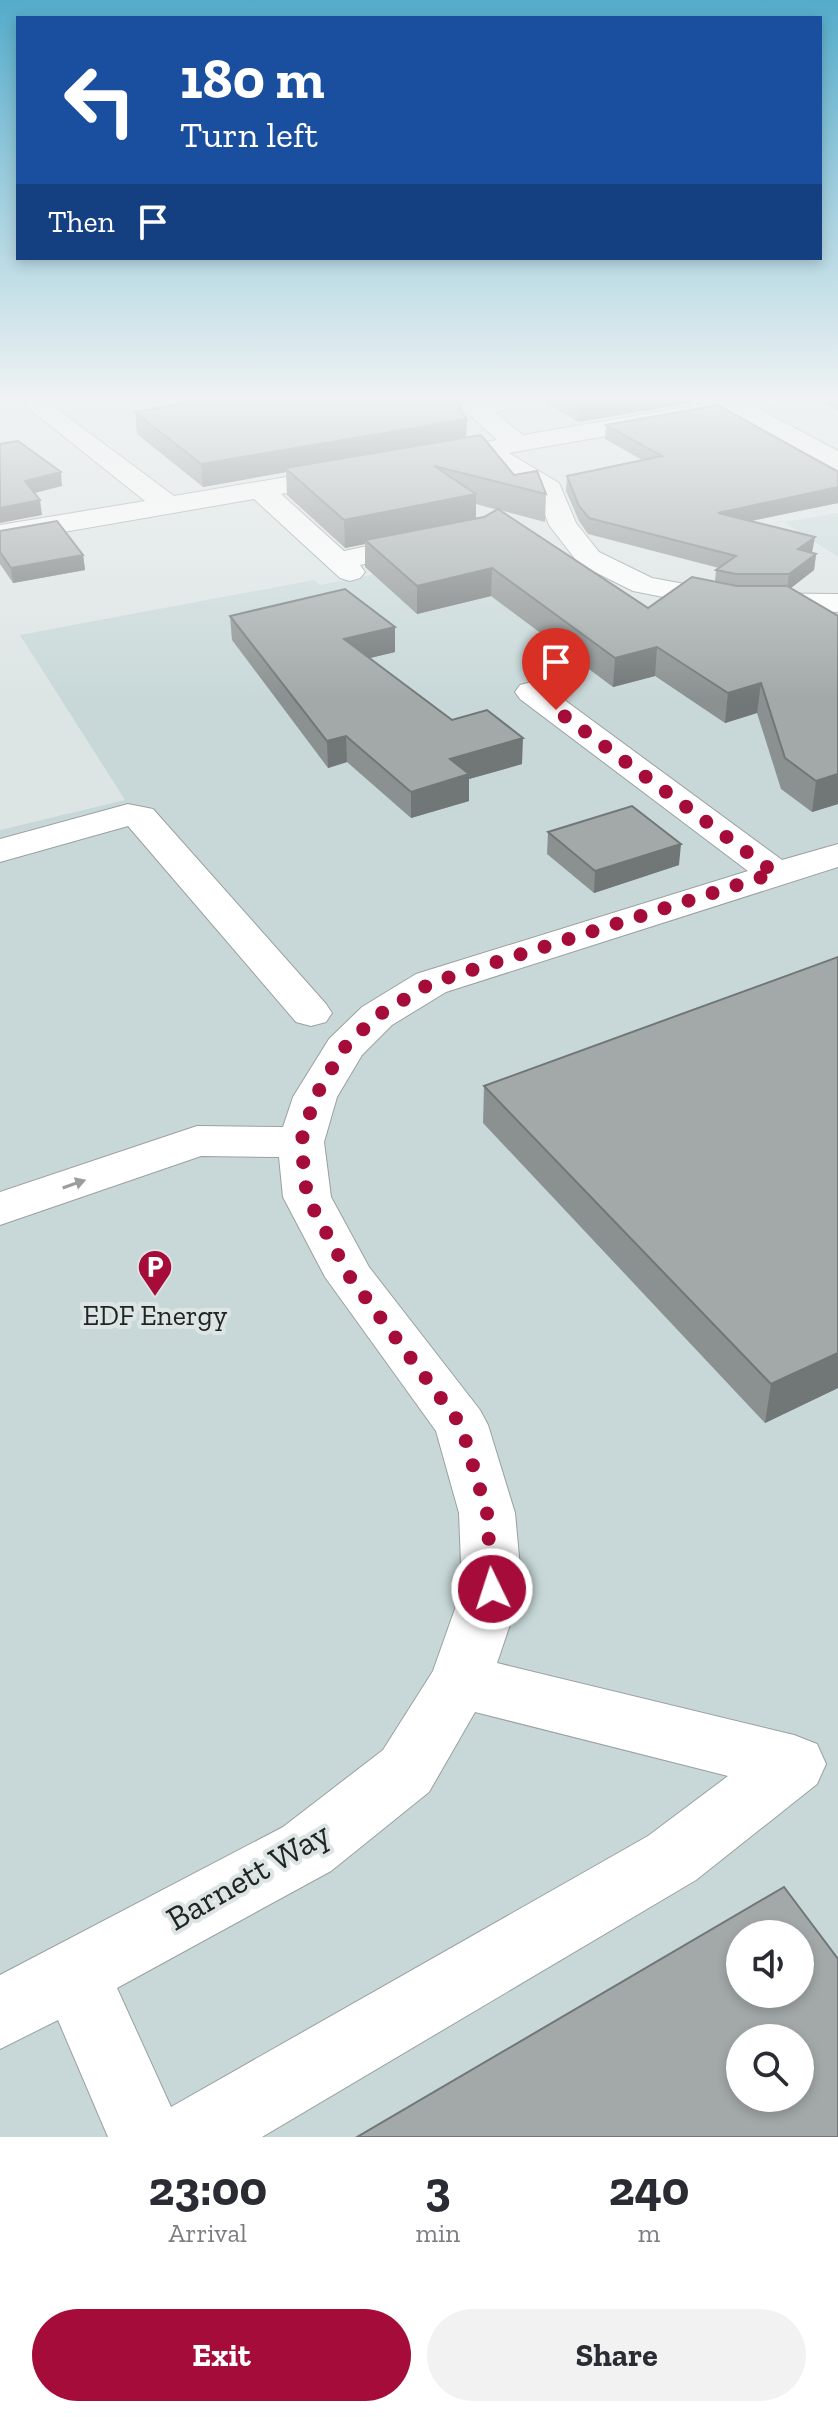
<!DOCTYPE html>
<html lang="en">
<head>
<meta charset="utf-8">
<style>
  body { margin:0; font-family:"Zilla Slab",serif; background:#f2f2f3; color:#2b2b33; height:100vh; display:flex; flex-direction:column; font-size:30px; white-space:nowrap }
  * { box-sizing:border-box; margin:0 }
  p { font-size:26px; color:#7c7c81 }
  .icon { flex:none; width:44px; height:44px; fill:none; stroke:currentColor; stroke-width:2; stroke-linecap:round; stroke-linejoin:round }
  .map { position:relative; height:2137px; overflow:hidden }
  .drawer { display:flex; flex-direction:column; background:#fff; flex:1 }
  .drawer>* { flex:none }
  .top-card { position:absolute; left:16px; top:16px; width:806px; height:244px; border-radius:0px; box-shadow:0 4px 12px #0003; background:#1a4fa0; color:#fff; overflow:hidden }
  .tools { position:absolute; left:726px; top:1920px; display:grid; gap:16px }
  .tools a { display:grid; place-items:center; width:88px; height:88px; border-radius:50%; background:#fff; box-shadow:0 4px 12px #0003; font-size:40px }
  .pin { position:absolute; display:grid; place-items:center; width:68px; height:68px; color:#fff; margin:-82px -34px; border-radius:50% 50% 50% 0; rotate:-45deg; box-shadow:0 0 8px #0007 }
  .pin .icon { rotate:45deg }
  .me { position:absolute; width:88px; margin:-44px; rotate:356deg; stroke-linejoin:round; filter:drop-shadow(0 0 6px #0008) }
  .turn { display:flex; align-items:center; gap:28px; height:168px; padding:0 32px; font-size:36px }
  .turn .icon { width:104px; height:104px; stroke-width:2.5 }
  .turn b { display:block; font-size:56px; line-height:68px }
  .then { display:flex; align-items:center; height:76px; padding:0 32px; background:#0003; gap:16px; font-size:30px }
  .eta { display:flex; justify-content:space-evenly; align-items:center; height:136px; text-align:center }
  .eta b { font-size:48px; font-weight:800; line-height:56px }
  .cta { display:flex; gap:16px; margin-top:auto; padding:16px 32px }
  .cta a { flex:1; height:92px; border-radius:48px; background:#a60c3a; color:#fff; font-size:32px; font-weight:800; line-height:92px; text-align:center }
  .cta a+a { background:#f2f2f3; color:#2b2b33 }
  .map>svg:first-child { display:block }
  .built { fill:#c8d8d8; fill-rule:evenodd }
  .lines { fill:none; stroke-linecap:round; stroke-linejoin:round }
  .minor-casing { stroke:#9aa0a0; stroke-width:2 }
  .minor { fill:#fff; fill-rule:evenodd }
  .wall { fill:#8b9190; fill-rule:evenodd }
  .shaded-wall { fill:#717676 }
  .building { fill:#a2a9a8; stroke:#717676; stroke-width:2; fill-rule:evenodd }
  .oneway { fill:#9b9c9c }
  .route { stroke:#a60c3a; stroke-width:14; stroke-dasharray:0 25.2 }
  .labels { text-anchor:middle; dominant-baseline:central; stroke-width:8; stroke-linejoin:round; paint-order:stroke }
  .poi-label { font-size:28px; fill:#212424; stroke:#dde5e4 }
  .near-street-label { font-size:34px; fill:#212424; stroke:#dde5e4 }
</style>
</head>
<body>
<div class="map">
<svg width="838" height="2137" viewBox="0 0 838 2137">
  <rect width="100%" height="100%" fill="#dde5e4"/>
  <path class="built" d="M838,513V557L784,522Z
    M391,571L723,654L838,637V2137H0V830L125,800L20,635L314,580L320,585ZM740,1934H800V1994H740ZM740,2038H800V2098H740Z"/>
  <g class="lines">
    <defs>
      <path id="minor" d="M18,400H45L174,496L345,467L354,469L358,475L354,481L281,494L344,551L425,534L435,537L439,543L435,549L360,565L365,572L360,578L350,581L340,578L254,499L0,543V525L145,501Z
        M479,400H517L515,407L494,412L523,435L727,400H779L776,405L759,409L838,451V470L732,414L509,453L559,483L576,523L599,552L652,578L734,593L838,594V612L734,611L633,591L579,564L549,525L537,493L481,458L432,467L423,465L419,459L423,453L432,451L497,440L462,408L465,403Z
        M532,682L544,685L782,860L838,844V867L446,992L392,1025L362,1055L337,1097L324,1142L331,1197L369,1267L480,1410L488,1425L515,1513L522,1589L497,1663L794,1735L817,1744L826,1764L817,1784L696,1880L262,2137H108L58,2020L0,2049V1975L283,1827L383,1750L433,1671L462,1589L459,1513L436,1431L325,1277L283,1197L279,1157L201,1156L0,1225V1192L197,1126L283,1127L293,1097L329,1039L362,1007L416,974L748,871L520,699L515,692L520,685ZM475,1712L728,1776L648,1836L171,2107L117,1988L331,1871L429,1792Z
        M128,804L153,809L326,1004L332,1013L326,1022L311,1026L296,1022L128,826L0,862V839Z"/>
    </defs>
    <use href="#minor" class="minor-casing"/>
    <use href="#minor" class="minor"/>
  </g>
  <path class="wall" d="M542,400H692L690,403L578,422Z
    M818,400H838V410Z
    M135,412L462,413L466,437L514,475L546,494L545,522L500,510L648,608L715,581L716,570L719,568L588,534L579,521L566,491L567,476L642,460L605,439L606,425L838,503L751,521L816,554L814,570L791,588L838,804L812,812L781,789L757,713L725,723L655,676L613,687L491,596L417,614L365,567V544L345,548L287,495L286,472L203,487L137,434ZM476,504L498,510L484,517L476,518Z
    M0,531L83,555L85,570L13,583L0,564Z
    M230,616L395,627V652L370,658L452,720L522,764L469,779V801L411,818L347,762L328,768L232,640Z
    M548,832L679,865L594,893L547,854Z
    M484,1086L838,1388L765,1423L483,1123Z"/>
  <path class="shaded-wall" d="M462,400V420L467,419L466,441L285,468L286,472L203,487L201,464L453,401Z
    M607,400H692L690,403L578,422L579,404Z
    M61,472L62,486L27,495L25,481Z
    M838,487V503L716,528L718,513Z
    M476,494V521L365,540V544L345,548L344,520Z
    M40,500L42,515L0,523V508Z
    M815,537L812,553L798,549Z
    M816,554L814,570L787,591L789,574Z
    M83,555L85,570L13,583L11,568Z
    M492,568L491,596L417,614V586Z
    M395,627V652L345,664L344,639Z
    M657,647L655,676L613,687L615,658Z
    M761,683L757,713L725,723L728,693Z
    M346,736L347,762L328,768L327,741Z
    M523,738L522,764L469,779V801L411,818V792L450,759Z
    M838,774V804L812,812L816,781Z
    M681,844L679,865L594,893L595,871Z
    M838,1353V1388L765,1423L771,1384Z"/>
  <path class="building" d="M203,400H462L453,401L467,419L201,464L135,412Z
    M572,400H607L579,404Z
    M718,405L838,472V487L718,513L815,537L798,549L816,554L789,574H736L716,570L736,556L589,518L579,506L567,476L662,456L606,425Z
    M481,435L514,475L537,471L546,494L434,466L476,494L344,520L285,468Z
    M18,441L61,472L25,481L40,500L0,508V444Z
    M498,509L648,608L692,577L737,586H787L838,616V774L816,781L785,758L761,683L728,693L657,647L615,658L492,568L417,586L365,540L484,517Z
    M57,521L83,555L11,568L0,552V531Z
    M345,589L395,627L344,639L452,720L487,710L523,738L450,759L469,774L411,792L346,736L327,741L230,616Z
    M632,806L681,844L595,871L548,832Z
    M838,957V1353L771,1384L484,1086Z
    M784,1887L838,1959V2137H357ZM740,1934H800V1994H740ZM740,2038H800V2098H740Z"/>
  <defs><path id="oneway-solid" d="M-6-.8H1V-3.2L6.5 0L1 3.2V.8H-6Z" transform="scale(2)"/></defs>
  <use class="oneway" href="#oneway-solid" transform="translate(74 1184) rotate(-19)"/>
  <linearGradient id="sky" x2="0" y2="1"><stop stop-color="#54abca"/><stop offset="0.57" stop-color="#f0f3f3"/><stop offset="1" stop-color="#f0f3f3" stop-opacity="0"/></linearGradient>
  <rect width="838" height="699" fill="url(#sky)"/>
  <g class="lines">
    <path class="route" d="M492,1589L487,1513L461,1425L350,1277L307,1197L301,1142L315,1097L344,1048L377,1016L431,983L775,873L556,710"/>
  </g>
  <defs>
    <symbol id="parking-pin" viewBox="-11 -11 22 30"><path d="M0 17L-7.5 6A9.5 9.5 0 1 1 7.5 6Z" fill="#a60c3a" stroke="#dde5e4"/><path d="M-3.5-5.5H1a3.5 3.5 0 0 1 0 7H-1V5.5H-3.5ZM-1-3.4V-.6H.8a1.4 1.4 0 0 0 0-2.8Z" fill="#fff"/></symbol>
  </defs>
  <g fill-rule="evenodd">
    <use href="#parking-pin" x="135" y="1247" width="40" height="54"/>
  </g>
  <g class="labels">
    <g class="poi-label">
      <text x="155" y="1315">EDF Energy</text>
    </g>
    <g class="near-street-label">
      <text transform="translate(248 1876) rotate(-30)">Barnett Way</text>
    </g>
  </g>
</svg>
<div class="tools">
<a><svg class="icon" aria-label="sound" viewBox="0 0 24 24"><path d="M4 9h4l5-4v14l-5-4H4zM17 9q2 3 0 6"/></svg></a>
<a><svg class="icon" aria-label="search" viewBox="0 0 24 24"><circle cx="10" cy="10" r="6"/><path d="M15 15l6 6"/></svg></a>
</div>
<div class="pin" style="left:556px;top:710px;background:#d93025"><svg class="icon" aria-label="arrive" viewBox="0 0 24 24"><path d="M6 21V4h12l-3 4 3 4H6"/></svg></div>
<svg class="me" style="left:492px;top:1589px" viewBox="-20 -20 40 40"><circle r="17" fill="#a60c3a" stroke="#fff" stroke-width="3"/><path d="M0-11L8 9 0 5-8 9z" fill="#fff"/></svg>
<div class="top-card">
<div class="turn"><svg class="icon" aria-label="left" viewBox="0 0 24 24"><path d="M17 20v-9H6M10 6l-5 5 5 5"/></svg><div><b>180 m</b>Turn left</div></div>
<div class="then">Then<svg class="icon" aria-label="arrive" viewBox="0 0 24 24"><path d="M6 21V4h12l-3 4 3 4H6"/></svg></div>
</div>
</div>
<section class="drawer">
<div class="eta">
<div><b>23:00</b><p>Arrival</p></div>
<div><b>3</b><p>min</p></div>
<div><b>240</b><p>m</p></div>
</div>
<div class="cta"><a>Exit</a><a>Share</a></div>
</section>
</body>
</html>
